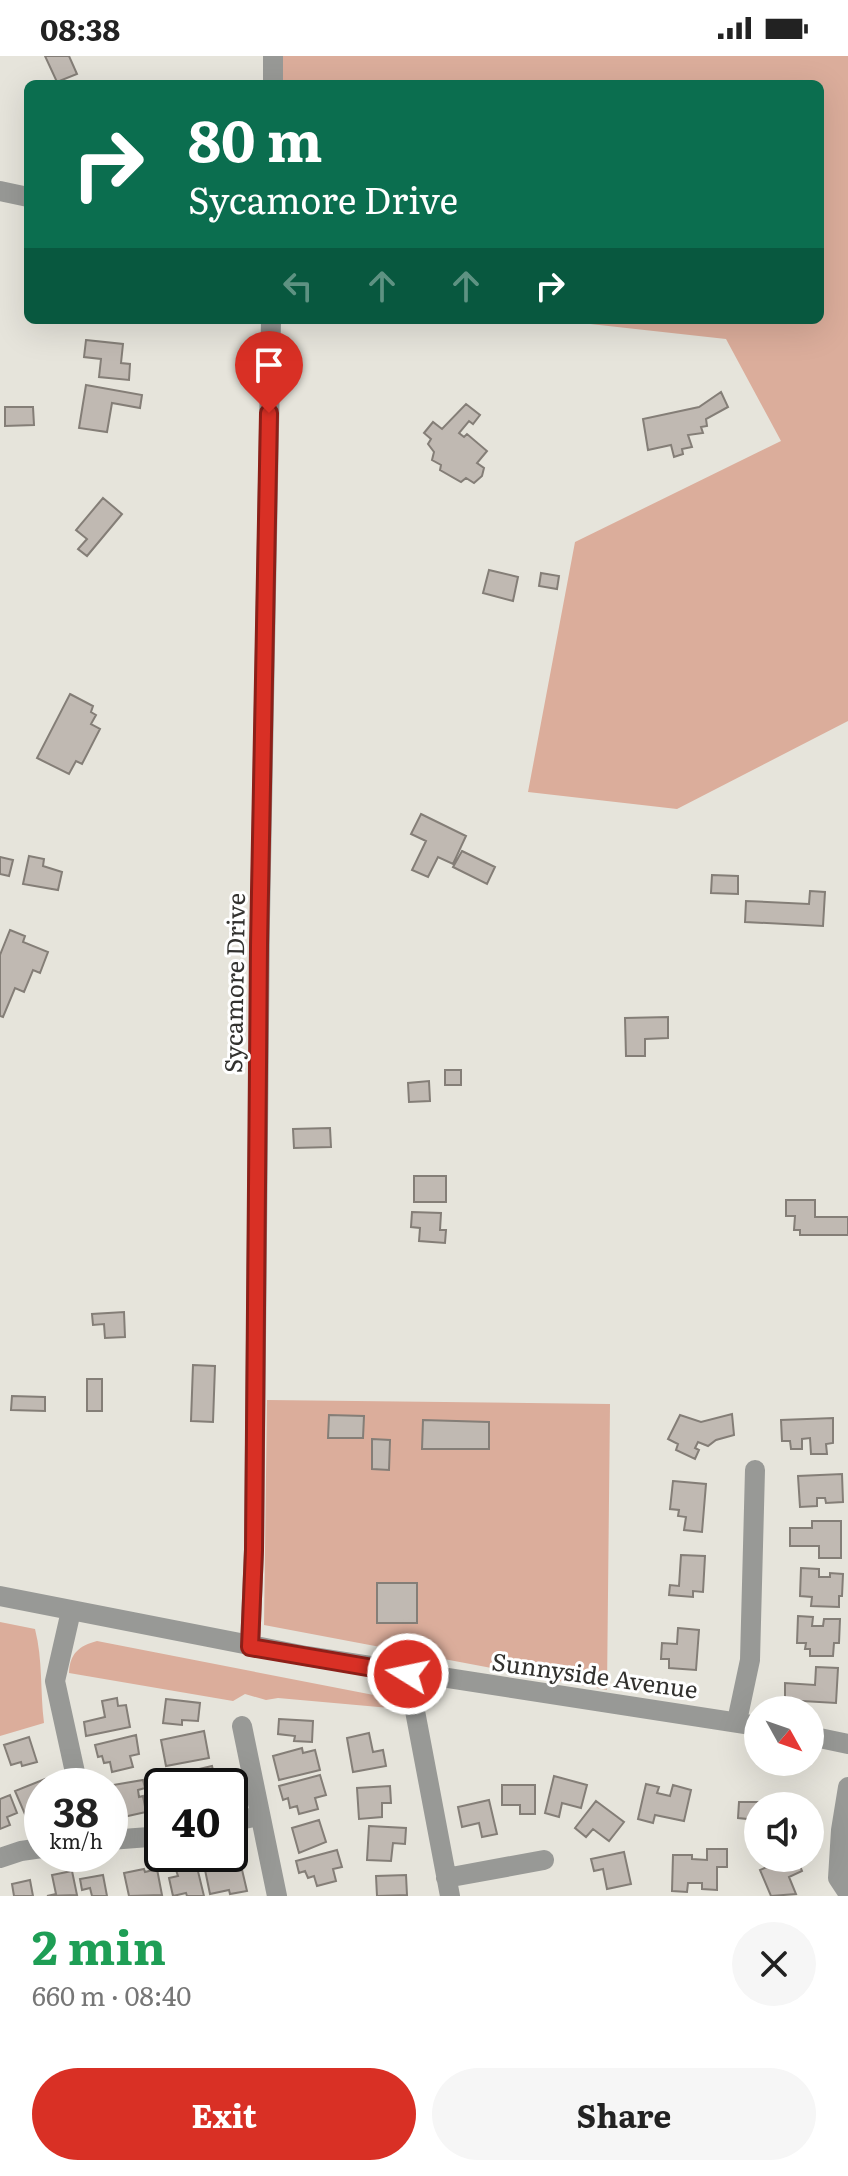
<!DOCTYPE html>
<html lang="en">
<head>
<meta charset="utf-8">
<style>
  body { margin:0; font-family:Literata,serif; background:#f6f6f6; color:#222; height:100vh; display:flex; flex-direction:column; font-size:30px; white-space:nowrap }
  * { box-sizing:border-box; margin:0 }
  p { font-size:26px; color:#767676 }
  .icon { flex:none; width:44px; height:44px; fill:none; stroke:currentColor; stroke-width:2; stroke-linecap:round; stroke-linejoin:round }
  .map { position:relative; height:1840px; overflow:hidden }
  .sheet { display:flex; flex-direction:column; background:#fff; flex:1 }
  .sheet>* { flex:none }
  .top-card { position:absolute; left:24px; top:24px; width:800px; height:244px; border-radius:12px; box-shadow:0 8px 32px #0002; background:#0b6e4f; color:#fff; overflow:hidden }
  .needle { width:52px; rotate:130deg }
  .buttons { position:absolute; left:744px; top:1640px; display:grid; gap:16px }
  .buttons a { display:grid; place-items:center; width:80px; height:80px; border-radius:50%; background:#fff; box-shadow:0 8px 32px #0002; font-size:40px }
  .speed { position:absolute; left:24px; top:1712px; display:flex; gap:16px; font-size:40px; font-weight:700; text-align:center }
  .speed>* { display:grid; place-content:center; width:104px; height:104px; border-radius:50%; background:#fff; box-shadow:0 8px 32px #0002; line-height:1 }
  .speed small { font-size:20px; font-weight:400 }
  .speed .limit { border:4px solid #111; border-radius:12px; background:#fff; color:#111 }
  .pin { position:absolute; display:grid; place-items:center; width:68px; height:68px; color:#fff; margin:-82px -34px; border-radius:50% 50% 50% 0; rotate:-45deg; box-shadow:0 0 8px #0007 }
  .pin .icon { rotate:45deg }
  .me { position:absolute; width:88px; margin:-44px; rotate:280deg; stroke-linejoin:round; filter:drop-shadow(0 0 6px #0008) }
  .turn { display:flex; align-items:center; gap:28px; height:168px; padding:0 32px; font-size:36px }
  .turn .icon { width:104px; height:104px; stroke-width:2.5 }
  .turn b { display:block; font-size:56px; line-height:68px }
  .lanes { display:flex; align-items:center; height:76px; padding:0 32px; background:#0003; justify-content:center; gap:40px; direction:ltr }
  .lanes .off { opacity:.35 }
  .round { display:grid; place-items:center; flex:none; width:84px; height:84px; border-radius:42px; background:#f6f6f6 }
  .summary { display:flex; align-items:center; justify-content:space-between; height:136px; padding:0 32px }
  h1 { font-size:48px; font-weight:700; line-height:60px; color:#1e9e55 }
  .action { display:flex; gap:16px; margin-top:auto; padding:16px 32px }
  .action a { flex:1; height:92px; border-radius:48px; background:#d93025; color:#fff; font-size:32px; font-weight:700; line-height:92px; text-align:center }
  .action a+a { background:#f6f6f6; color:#222 }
  .status { display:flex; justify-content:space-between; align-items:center; height:56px; padding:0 40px; background:#fff; direction:ltr }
  .status svg { height:22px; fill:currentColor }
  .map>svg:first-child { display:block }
  .green { fill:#dbad9b }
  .building { fill:#c0b9b2; stroke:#847e77; stroke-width:2 }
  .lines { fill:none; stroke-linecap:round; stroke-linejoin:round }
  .minor { stroke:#989996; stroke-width:20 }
  .route-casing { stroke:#8d1f18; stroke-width:20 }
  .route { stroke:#d93025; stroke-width:14 }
  .labels { text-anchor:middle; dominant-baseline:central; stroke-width:6; stroke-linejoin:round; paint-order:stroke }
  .street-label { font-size:24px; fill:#32312e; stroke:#fff }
</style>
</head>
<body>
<div class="status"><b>08:38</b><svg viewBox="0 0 49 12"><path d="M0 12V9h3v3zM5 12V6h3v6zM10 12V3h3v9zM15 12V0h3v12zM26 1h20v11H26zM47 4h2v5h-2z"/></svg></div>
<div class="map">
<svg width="848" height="1840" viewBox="0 0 848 1840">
  <rect width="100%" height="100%" fill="#e6e4db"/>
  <path class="green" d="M274,0H848V665L677,753L528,736L575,486L781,385L726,283L554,264H820V28H274Z
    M267,1344L610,1348L607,1634L264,1569Z
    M0,1566L35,1573C43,1604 40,1635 44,1667L0,1680Z
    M97,1585L384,1641L390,1652L278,1642L266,1644L245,1638L233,1645L69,1617C70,1597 79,1590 97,1585Z"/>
  <path class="building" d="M45,0H69L77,18L57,26Z
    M86,284L123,288L121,307L130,308L129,324L99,321L101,303L84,301Z
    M86,329L142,339L140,352L112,347L107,376L79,372Z
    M721,336L728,351L706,363L707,370L701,371L703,377L688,379L692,391L682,393L683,398L674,401L671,389L648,394L643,363L699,351Z
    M466,348L480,359L473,368L469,365L459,377L464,381L467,378L487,395L477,407L484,412L482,420L474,427L466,422L461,426L440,414L441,409L432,404L434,396L428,388L431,383L424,377L433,366L442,373Z
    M5,351H33L34,369L5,370Z
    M103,442L122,458L87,500L78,493L87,483L76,474Z
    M489,514L518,521L513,545L483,537Z
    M541,517L559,520L557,533L539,530Z
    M70,638L93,650L91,656L96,659L91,668L100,673L82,708L76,705L69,718L37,702Z
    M421,758L466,780L453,808L438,801L428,821L412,814L426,785L411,778Z
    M462,795L495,811L487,828L453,811Z
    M29,800L44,803L43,810L62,816L58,834L23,828Z
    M0,801L13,804L9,820L0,818Z
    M712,819L738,820V838L711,837Z
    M810,835L825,836L823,870L745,866L746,845L809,848Z
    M10,874L25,880L23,886L48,896L40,917L33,914L24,936L15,932L3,961L0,960V899Z
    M668,961V982L645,983V1000H626L625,962Z
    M445,1014H461V1029H445Z
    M429,1025L430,1045L409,1046L408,1027Z
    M330,1072L331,1091L294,1092L293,1073Z
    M414,1120H446V1146H414Z
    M786,1144H815V1161H848V1179H800V1174H794L795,1160H786Z
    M412,1156L441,1157L440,1174H446L445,1187L419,1185L420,1172L411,1171Z
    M124,1256L125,1281L105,1282L104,1268L93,1269L92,1258Z
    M193,1309L215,1310L213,1366L191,1365Z
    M87,1323H102V1355H87Z
    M12,1340L45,1341V1355L11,1354Z
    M732,1358L734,1379L716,1384L708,1390L698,1386L695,1392L699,1394L695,1403L676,1394L678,1388L668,1383L680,1359L701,1366Z
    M329,1359L364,1360L363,1382H328Z
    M833,1362V1387L826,1388L827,1398H811L810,1382L802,1383V1393H791L790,1385H782L781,1364Z
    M423,1364L489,1366V1393H422Z
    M372,1383L390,1384L389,1414L372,1413Z
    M842,1418L843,1446L826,1447L825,1442H817V1450L800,1451L798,1420Z
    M673,1425L706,1428L702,1476L684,1474L686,1461L678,1460L679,1454L670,1453Z
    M812,1465H841V1502H819V1490H790V1472H812Z
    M681,1499L705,1500L703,1536L693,1535V1541L669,1539L670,1529L679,1530Z
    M801,1512L819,1513V1521H830V1517L843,1518L842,1540H839V1551L811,1550L812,1541L800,1540Z
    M377,1527H417V1567H377Z
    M798,1560L813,1561L812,1570H823L824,1563H840L839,1587H834L833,1600H810V1593H805L806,1587H797Z
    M678,1572L699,1574L696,1614L669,1612V1603H661L662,1587L677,1588Z
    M816,1611L838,1612L836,1647L785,1644V1627L815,1629Z
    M117,1642L118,1650L126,1649L130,1671L86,1680L84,1666L105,1661L102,1645Z
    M166,1643L200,1647L198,1665L182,1664V1669L163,1667Z
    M279,1663L313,1665L312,1686L294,1685L295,1680L278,1678Z
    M204,1675L209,1702L166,1710L161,1684Z
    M369,1677L373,1696L383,1694L386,1710L353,1716L347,1682Z
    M136,1679L139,1698L130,1700L133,1711L112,1716L110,1706L104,1707L102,1700L98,1701L95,1689Z
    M29,1681L37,1706L22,1710L21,1706L11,1709L4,1689Z
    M302,1692L303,1697L315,1694L320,1714L279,1724L273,1700Z
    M212,1710L215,1723L204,1725L205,1730H181L178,1718Z
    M320,1719L326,1739L315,1742L318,1753L299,1758L297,1750L290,1752L288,1742L283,1744L279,1730Z
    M554,1720L587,1729L581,1752L562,1747L559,1761L545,1757Z
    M45,1723L48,1730H42V1759L38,1748L32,1751L35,1759L27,1763L15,1735Z
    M143,1724L145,1732L138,1734L139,1741L143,1740L146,1756L119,1762L113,1729Z
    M646,1728L659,1731L657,1737L670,1740L673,1729L691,1734L684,1765L655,1759L653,1767L638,1763Z
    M502,1729H535V1758H520V1749H502Z
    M390,1730L391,1747H382V1761L359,1763L357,1732Z
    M10,1739L17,1757L7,1761L10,1769L0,1773V1743Z
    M489,1744L497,1778L482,1781L479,1767L462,1771L458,1751Z
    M596,1745L624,1766L609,1785L593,1773L586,1781L575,1772Z
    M739,1746H763V1750H758V1779H755V1773H747V1763L738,1762Z
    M319,1764L326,1786L299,1797L292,1772Z
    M369,1770L406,1772L405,1788L393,1787L391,1805L367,1804Z
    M707,1793H727V1811H717V1834L702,1833V1827H688L687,1836L672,1835L673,1799H692V1803L707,1804Z
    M337,1794L342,1811L333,1813L336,1825L317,1830L314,1820L308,1822L305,1815L299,1817L296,1805Z
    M624,1796L631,1828L607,1833L603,1813L594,1815L591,1803Z
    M239,1801L247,1835L230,1838L229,1834L210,1838L204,1809Z
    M788,1802H797L802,1815L789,1821L796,1838L771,1840L760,1814Z
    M195,1803L204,1840H187L186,1837L173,1840L169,1822L178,1820L176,1814L182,1813L181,1807Z
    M144,1813L145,1816L157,1813L162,1839L129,1840L124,1817Z
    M72,1815L77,1839L47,1840L56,1838L52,1819Z
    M103,1819L107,1840H92L90,1832L82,1834L80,1823Z
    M406,1819L407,1839L377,1840L376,1820Z
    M30,1824L33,1840H14L12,1828Z"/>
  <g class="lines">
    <path class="minor" d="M273,28V0
      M0,135L28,141
      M0,1540L306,1600L758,1670
      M71,1555L55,1625L78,1730
      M250,1591L254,1494L260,863L271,264
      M408,1618L450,1840
      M737,1665L750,1604L755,1414
      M242,1670L277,1840
      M810,1680L848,1688
      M848,1731L841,1774L838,1822L848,1837
      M230,1766L259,1760
      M110,1784L162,1780
      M0,1802L21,1795L42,1792
      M446,1822L544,1804"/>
  </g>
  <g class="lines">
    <defs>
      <path id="route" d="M269,357L259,889L254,1494L250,1591L408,1618"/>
    </defs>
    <use href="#route" class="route-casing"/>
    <use href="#route" class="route"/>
  </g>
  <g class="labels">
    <g class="street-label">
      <text transform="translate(233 927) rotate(-89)">Sycamore Drive</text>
      <text transform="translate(595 1618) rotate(8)">Sunnyside Avenue</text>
    </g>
  </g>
</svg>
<div class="buttons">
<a><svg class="needle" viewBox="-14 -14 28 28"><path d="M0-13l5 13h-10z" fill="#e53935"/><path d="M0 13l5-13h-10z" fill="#767676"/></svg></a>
<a><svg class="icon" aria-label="sound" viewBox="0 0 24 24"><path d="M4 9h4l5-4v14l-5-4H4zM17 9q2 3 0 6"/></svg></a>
</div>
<div class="speed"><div>38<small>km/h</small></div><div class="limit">40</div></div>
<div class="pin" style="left:269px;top:357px;background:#d93025"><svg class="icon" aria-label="arrive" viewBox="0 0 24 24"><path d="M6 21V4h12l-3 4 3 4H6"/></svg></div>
<svg class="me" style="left:408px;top:1618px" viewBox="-20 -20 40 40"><circle r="17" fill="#d93025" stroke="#fff" stroke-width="3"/><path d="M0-11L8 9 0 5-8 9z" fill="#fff"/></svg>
<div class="top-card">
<div class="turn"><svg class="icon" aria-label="right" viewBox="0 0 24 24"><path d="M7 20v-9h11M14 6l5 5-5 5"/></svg><div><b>80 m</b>Sycamore Drive</div></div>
<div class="lanes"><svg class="icon off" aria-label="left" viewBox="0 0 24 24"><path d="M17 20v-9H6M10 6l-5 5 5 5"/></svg><svg class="icon off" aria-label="ahead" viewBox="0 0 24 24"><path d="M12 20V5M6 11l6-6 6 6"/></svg><svg class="icon off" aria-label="ahead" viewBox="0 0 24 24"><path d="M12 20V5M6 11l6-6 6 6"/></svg><svg class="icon" aria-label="right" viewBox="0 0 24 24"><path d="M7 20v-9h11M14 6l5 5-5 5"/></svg></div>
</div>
</div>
<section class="sheet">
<div class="summary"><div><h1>2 min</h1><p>660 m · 08:40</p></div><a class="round"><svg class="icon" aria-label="close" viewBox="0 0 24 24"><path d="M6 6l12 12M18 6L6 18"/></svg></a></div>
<div class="action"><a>Exit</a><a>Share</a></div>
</section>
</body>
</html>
